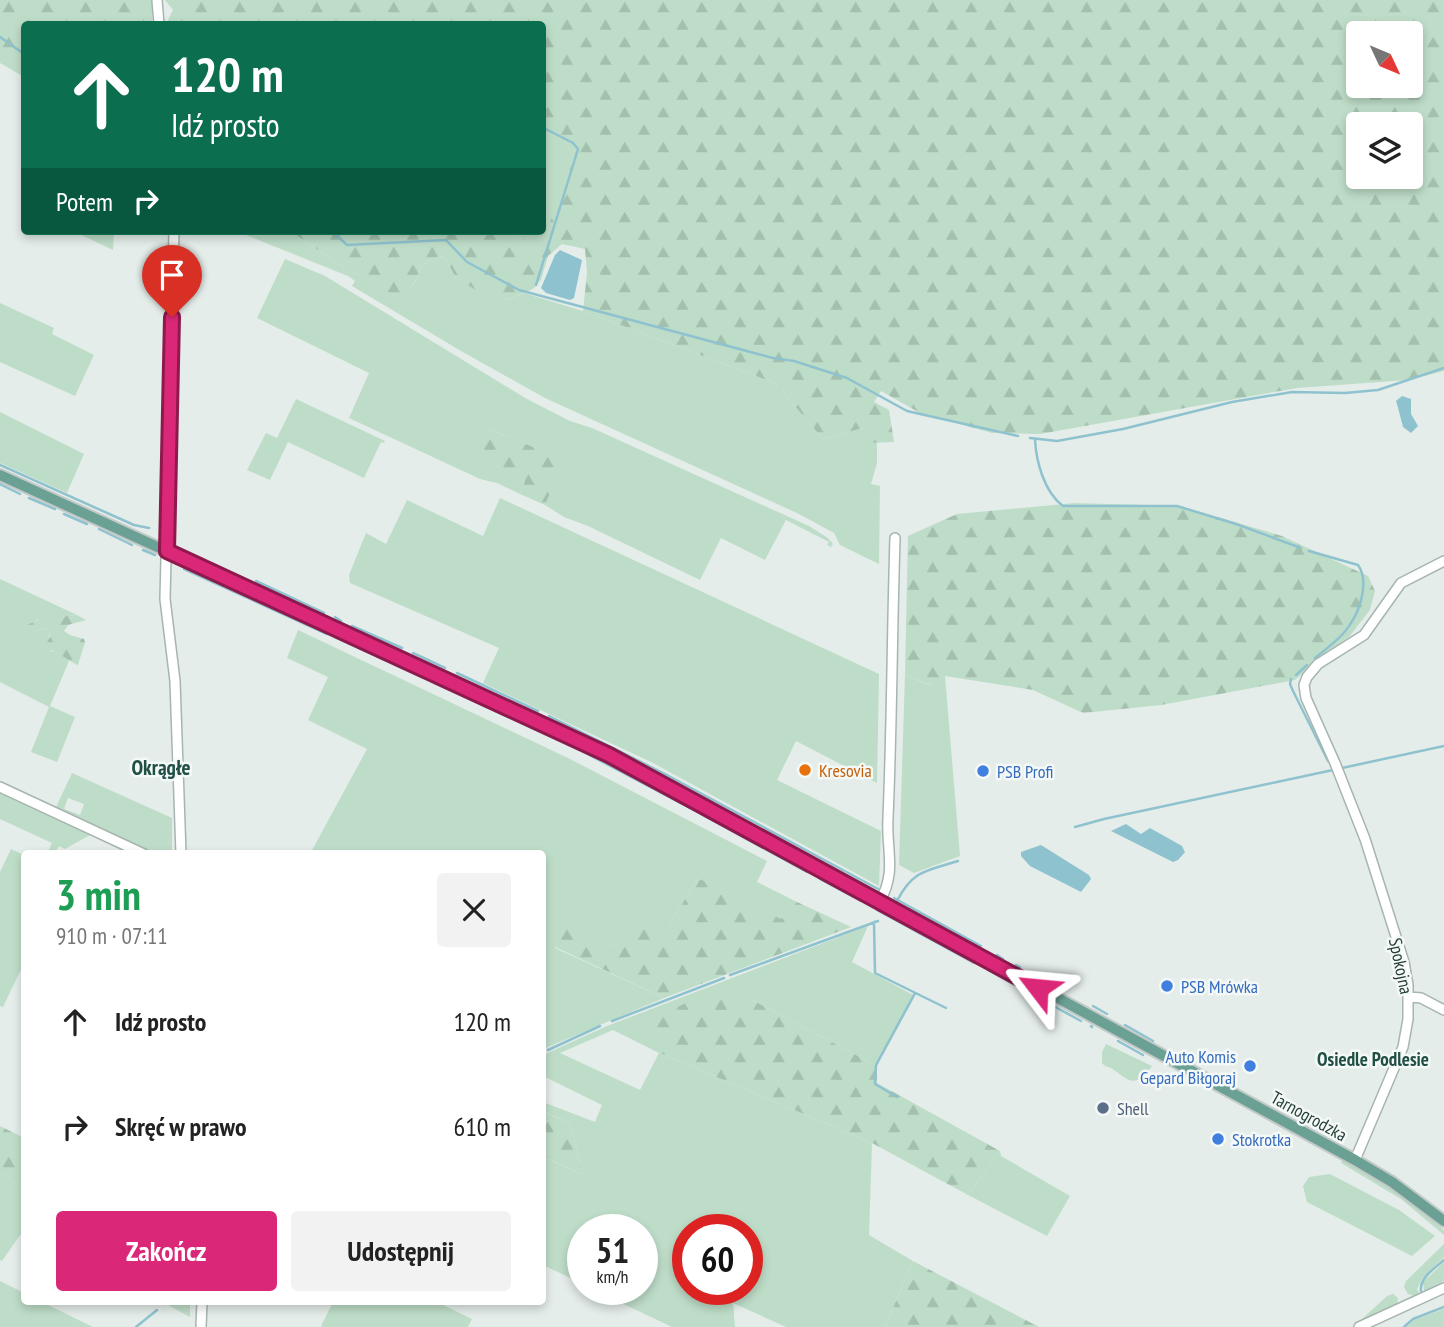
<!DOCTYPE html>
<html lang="pl">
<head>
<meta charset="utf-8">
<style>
  body { margin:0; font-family:"PT Sans Narrow",sans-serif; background:#f2f2f2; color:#222; height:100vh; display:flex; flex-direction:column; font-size:26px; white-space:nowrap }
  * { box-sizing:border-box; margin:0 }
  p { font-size:23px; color:#767676 }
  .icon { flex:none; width:38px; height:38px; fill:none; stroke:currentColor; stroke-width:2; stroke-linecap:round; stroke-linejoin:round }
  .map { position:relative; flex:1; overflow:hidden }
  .drawer { position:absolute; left:21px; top:850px; width:525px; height:455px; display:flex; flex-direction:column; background:#fff; border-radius:7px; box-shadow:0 4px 10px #0003 }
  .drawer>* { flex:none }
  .top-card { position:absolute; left:21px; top:21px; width:525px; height:214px; border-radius:7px; box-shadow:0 4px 10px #0003; background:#0b6e4f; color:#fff; overflow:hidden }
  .needle { width:46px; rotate:134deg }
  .controls { position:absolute; left:1346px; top:21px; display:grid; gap:14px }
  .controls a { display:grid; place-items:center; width:77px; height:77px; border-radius:7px; background:#fff; box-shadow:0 4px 10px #0003; font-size:35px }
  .speed { position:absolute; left:567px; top:1214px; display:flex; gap:14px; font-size:35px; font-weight:700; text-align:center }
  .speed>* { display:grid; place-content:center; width:91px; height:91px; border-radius:50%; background:#fff; box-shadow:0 4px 10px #0003; line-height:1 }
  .speed small { font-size:18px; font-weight:400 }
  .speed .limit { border:10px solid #d22; background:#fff; color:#111 }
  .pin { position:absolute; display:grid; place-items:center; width:60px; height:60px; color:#fff; margin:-72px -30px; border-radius:50% 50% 50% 0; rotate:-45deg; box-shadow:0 0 7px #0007 }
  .pin .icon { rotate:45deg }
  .me { position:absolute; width:77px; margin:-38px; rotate:299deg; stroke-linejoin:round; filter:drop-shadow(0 0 5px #0008) }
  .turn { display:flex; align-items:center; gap:24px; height:147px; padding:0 35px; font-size:32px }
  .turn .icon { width:91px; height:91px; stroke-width:2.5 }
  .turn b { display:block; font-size:49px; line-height:60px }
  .then { display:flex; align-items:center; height:66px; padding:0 35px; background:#0003; gap:14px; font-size:26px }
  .round { display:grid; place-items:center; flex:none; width:74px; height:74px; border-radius:7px; background:#f2f2f2 }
  .summary { display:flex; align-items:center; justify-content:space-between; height:119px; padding:0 35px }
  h1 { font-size:42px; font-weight:800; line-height:52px; color:#1e9e55 }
  .button { display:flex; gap:14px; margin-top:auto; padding:14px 35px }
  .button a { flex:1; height:80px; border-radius:7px; background:#db2777; color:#fff; font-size:28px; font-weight:800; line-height:80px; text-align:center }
  .button a+a { background:#f2f2f2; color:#222 }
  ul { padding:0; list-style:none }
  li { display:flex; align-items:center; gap:21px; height:105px; padding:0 35px }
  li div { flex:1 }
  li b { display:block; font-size:26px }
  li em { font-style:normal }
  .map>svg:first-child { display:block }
  .grass { fill:#beddc8; fill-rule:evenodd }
  .forest { fill:url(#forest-firs); fill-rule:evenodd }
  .water { fill:#8fc2cf }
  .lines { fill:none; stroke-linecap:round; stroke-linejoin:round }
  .stream { stroke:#8fc2cf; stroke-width:2.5 }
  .minor-casing { stroke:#a7b5b0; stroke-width:12 }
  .major-casing { stroke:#c2c9c7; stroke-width:14 }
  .minor { stroke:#fff; stroke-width:9 }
  .major { stroke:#6ba095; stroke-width:10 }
  .route-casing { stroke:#8e194d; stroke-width:18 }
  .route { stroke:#db2777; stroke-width:12 }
  .food-dot { fill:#e8710a; stroke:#f4f9f7; stroke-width:2.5 }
  .shop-dot { fill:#3f7fe0; stroke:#f4f9f7; stroke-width:2.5 }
  .service-dot { fill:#5c6f8a; stroke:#f4f9f7; stroke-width:2.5 }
  .labels { text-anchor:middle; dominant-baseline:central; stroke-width:5; stroke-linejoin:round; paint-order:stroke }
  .food-label { font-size:18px; fill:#c56008; stroke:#f4f9f7; text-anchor:start }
  .shop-label { font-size:18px; fill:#366cbe; stroke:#f4f9f7; text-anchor:start }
  .street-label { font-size:18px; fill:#243e38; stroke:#f4f9f7 }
  .service-label { font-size:18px; fill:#4e5e75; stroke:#f4f9f7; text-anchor:start }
  .neighbourhood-label { font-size:19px; font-weight:bold; fill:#214f46; stroke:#f4f9f7 }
  .quarter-label { font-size:21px; font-weight:bold; fill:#214f46; stroke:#f4f9f7 }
</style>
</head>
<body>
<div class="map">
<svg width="1444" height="1327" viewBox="0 0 1444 1327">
  <defs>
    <pattern id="forest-firs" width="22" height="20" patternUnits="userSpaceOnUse" patternTransform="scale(1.75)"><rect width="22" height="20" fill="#beddc8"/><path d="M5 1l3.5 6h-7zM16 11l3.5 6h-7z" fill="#a3bfad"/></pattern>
  </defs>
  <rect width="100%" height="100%" fill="#e4ede9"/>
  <path class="grass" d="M543,126L563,137L574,158L546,236L530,243L510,231H542Z
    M73,231H111L114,233L113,250Z
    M236,231H290L333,260L394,295C411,289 417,284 421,266L433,258L444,256L456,278L507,300L524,293L583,311L775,383L823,439L863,428L868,442L877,443V463L871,484L880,486L879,564L840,545L834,533L799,514L545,398L461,351L352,286L355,281L348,276Z
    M285,259L325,276L527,399L570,421L592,428L809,526L828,538L833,544L831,547L827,545L829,542L786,520L765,560L721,538L700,580L588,526L564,517L545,505L563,460L489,429L525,482L520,494L497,483L480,479L349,418L369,373L257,318Z
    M0,303L54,328L52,334L94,355L75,396L0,362Z
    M296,399L385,441L384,443L381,442L364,478L288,442L270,480L247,470L266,433L277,438Z
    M0,412L84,454L67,493L0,463Z
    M500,498L879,674L877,783L796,741L777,780L881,831L879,886L653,763L483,683L499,648L350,583L349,575L366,533L386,544L407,500L483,536Z
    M0,579L77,615L36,620L33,633L42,628L49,630L50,651L61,653L69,661L50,706L75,717L57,762L31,752L49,707L0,682Z
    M298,630L570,759L767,861L757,882L797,902L781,920L698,878L668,927L612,946L568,926L555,948L664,998L543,1049L542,854H310L367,749L308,720L328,677L287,658Z
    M905,675L930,685L945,676L960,856L914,873L899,865Z
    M72,773L172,818V854H157L56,807ZM68,798L84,804L80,815L64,809Z
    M0,792L90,835L65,849L59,846L54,854H47L52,843L0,819Z
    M11,849L24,855V965H23L3,1007L0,1006V872Z
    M868,926L852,962L915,996L877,1066L752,1000L660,1053L872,1143L869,1235L913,1261L885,1327H786L733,1303L735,1327H672L594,1290H642V1230H583V1284L543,1265L542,1156L583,1175L570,1123L543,1111V1102L595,1122L602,1105L543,1076V1055L607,1026ZM613,1030L659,1053L640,1090L560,1053ZM688,1230H747V1290H688Z
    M1106,1044L1152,1066C1134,1091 1128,1079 1111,1068C1108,1067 1104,1066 1102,1063V1052Z
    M1000,1151L1001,1156L1070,1196L1047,1236L968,1195Z
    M1343,1159C1380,1180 1413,1202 1444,1230V1235L1401,1199L1341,1163Z
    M0,1173L24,1186V1236L20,1235L2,1261L0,1260Z
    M1330,1174L1399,1210L1435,1236L1412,1256L1307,1202L1303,1186L1309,1177Z
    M1444,1244V1257L1422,1279L1417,1289L1419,1293L1414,1296L1408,1294L1404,1287L1406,1281Z
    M1444,1262V1281L1424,1291L1423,1282Z
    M0,1281L24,1293V1302H42L93,1327H0Z
    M1393,1294L1398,1298L1397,1304L1361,1320L1387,1296Z
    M169,1302H190V1317L166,1304Z
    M333,1302H437L472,1319L468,1327H323L321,1326Z
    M1444,1309V1327H1406L1414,1320Z"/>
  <path class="forest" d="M0,0H152V24H24V77L0,63Z
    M165,0H1444V371L1408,380L1297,388L1040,434L992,433L920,413L881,391L874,402L889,410L894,442L868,443L863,428L823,439L775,383L583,311L587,273L585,249L562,244L548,256L541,280L533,289L507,300L481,293L456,278L444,256L433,258L421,266C417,283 411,289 394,296L333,260L290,231H510L530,243L545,236L574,158L563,137L543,126L542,24H166L173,10ZM1410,33V86H1358V33ZM1410,124V177H1358V124Z
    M489,429L564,460L545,505L520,494L525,481L476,461Z
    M1075,503L1180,506L1282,536L1368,576L1375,591L1370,610L1349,637L1328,651L1295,680L1161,705L1083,713L1033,690L945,676L931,685L905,675L908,536L957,514Z
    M77,615L86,620L68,625L64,631L70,635L84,639L85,642L78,665C64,659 64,654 47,649L45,646L50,637L49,630L42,628L33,633L26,632L27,625L40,619Z
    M698,878L781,919L797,902L851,927L664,998L555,947L568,925L612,946L623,931L637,937L646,917L668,927Z
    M698,997L752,1000L877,1066V1083L1000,1151L968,1195L872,1143L660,1053L651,1020Z
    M542,1111L570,1123L583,1175L543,1156Z
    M0,1126L24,1138V1186L0,1173Z
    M913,1261L1039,1327H885Z"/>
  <path class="water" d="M560,250L582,260L574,298L570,300L546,293L541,288L555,255Z
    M1402,396L1411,399V414L1418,426L1411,433L1403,427L1397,404L1396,401Z
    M1126,824L1141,834L1150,828L1182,846L1185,852L1178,860L1173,862L1111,831Z
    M1041,845L1089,875L1091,879L1081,892L1030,866L1021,856V852Z"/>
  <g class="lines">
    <path class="stream" d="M0,37L24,54
      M332,231L347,245L446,240L467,262L519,290L773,358L794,361L847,378L907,411L1018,436
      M536,285L578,149L573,143L542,127
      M1030,438L1057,441L1123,429L1232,402L1292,392L1345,393L1378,390L1444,368
      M1035,439C1036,461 1044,492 1063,506H1177L1236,524L1301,548
      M0,465L134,525L149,528
      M0,484L20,494
      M29,498L55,509
      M64,514L87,524
      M99,529L132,545
      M143,550L155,555
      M1309,551L1358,565C1369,580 1361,608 1351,623C1343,637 1327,648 1315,658
      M184,569L327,634
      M256,581L324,613
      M335,617L341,621
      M352,626L402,648
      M335,637L422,677
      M413,653L445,668
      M457,673L538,711
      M1296,675L1307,665
      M1291,679L1290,684L1293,691L1328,761
      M435,683L580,750L690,808
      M549,716L665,774L878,889
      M1342,768L1444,746
      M701,814L807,872
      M1075,827L1104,819L1333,770
      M820,879L861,901
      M894,898L981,946
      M897,901C913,870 926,871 958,861
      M877,910L974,963
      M874,922L875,973L946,1008
      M997,955L1003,959
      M1016,965L1020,967
      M988,970L1081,1021
      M730,975L878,921
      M1093,1006L1107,1014
      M612,1021L724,978
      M1125,1025L1153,1041
      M1091,1026L1092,1027
      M1118,1041L1143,1055
      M548,1050L600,1026
      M897,1097L875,1084L876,1065L915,993
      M1421,1291C1419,1278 1435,1268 1444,1260
      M164,1304L166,1302
      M136,1327L157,1310
      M1404,1327L1413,1319L1444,1307"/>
    <defs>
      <path id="minor" d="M157,0L159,24
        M174,231L165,599L175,681L181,854
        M0,787L144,854
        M880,901C897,871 886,850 888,818C892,724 892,631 895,538
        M1409,997L1421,998L1444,1010
        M1355,1160L1403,1047L1408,1019V985L1404,962L1365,839L1335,763L1306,698L1304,685L1307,677L1318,664L1364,635L1401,583L1444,561
        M201,1327L202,1302
        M1359,1327L1444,1288"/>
      <path id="major" d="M0,475L540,722L647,774L1355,1160L1392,1182L1444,1221"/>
    </defs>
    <use href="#minor" class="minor-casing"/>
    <use href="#major" class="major-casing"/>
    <use href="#minor" class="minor"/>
    <use href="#major" class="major"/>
  </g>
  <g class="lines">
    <defs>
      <path id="route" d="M172,317L167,551L609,755L1038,988"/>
    </defs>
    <use href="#route" class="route-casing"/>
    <use href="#route" class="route"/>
  </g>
  <circle class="food-dot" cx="805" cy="770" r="7"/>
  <g class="shop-dot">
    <circle cx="983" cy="771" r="7"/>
    <circle cx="1167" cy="986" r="7"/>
    <circle cx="1250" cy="1066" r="7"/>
    <circle cx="1218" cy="1139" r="7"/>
  </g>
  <circle class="service-dot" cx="1103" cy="1108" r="7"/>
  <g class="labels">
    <g class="food-label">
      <text x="819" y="770">Kresovia</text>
    </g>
    <g class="shop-label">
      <text x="997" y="771">PSB Profi</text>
      <text x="1181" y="986">PSB Mrówka</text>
      <text x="1236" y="1056" text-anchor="end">Auto Komis<tspan x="1236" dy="21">Gepard Biłgoraj</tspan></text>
      <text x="1232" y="1139">Stokrotka</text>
    </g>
    <g class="street-label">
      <text transform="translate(1401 966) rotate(78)">Spokojna</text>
      <text transform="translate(1309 1116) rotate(29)">Tarnogrodzka</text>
    </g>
    <g class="service-label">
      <text x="1117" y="1108">Shell</text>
    </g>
    <g class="neighbourhood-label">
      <text x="1373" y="1059">Osiedle Podlesie</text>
    </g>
    <g class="quarter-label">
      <text x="161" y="767">Okrągłe</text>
    </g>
  </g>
</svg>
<div class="controls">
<a><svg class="needle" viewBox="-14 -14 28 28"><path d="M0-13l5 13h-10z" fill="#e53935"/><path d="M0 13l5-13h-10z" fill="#767676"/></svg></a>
<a><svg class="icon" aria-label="layers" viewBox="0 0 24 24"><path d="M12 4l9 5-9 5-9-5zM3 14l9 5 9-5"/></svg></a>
</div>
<div class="speed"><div>51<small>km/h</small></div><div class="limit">60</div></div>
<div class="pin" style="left:172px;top:317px;background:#d93025"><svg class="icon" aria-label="arrive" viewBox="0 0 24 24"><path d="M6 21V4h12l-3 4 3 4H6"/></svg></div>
<svg class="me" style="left:1038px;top:988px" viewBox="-20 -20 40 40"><path d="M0-17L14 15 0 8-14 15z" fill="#db2777" stroke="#fff" stroke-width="4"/></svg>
<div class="top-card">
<div class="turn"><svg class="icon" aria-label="ahead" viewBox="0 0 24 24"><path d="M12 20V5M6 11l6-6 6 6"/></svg><div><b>120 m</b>Idź prosto</div></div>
<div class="then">Potem<svg class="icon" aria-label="right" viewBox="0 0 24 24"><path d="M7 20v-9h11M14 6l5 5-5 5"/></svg></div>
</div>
<section class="drawer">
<div class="summary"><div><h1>3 min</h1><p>910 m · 07:11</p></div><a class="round"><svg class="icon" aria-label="close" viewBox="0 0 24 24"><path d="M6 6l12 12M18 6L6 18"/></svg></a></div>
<ul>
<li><svg class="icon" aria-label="ahead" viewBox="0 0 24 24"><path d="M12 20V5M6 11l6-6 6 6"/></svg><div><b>Idź prosto</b></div><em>120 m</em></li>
<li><svg class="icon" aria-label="right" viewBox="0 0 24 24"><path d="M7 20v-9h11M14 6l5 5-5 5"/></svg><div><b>Skręć w prawo</b></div><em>610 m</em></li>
</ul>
<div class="button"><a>Zakończ</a><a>Udostępnij</a></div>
</section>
</div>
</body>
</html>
